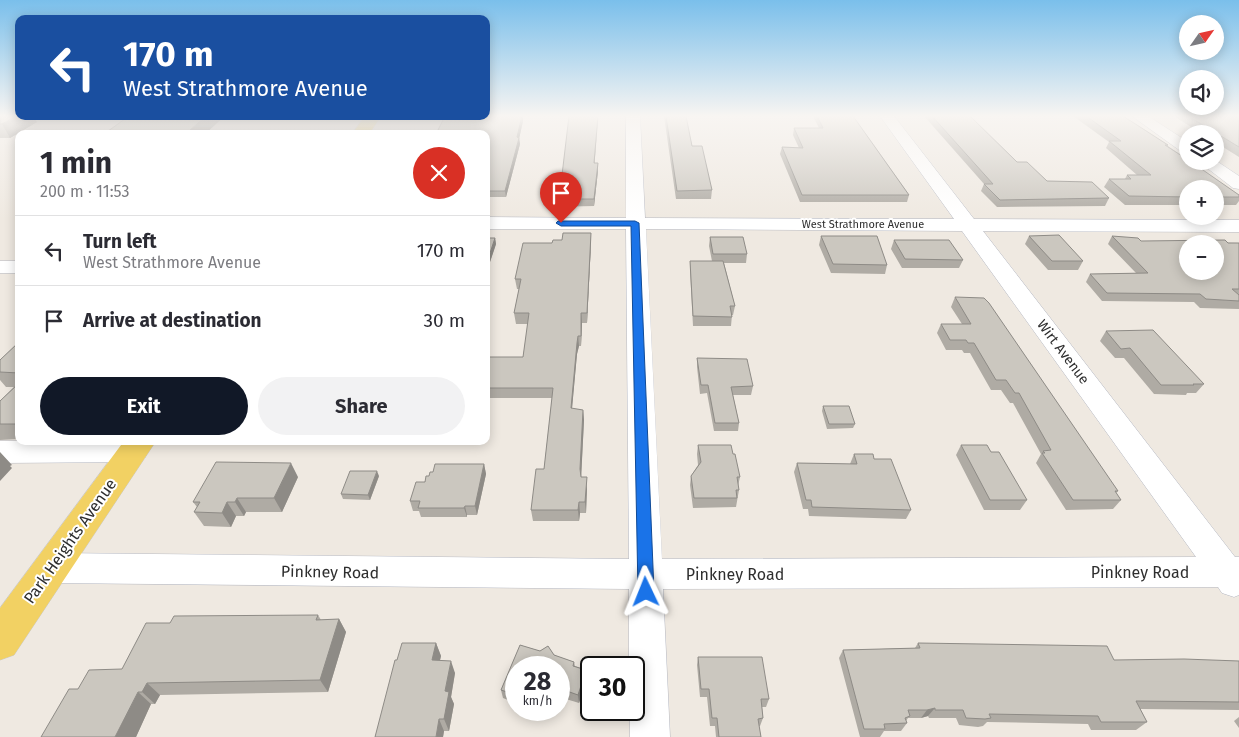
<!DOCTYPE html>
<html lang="en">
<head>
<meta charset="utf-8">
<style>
  body { margin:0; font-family:"Fira Sans",sans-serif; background:#f2f2f3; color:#2b2b33; height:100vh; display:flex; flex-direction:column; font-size:19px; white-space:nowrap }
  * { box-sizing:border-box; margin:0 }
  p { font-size:16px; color:#7c7c81 }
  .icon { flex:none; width:28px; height:28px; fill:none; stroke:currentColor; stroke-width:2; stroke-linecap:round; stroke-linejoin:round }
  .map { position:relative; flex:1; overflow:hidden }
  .drawer { position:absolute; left:15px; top:130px; width:475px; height:315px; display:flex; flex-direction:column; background:#fff; border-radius:10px; box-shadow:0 2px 12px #0003 }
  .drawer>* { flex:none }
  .top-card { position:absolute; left:15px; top:15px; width:475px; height:105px; border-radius:10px; box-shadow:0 2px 12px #0003; background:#1a4fa0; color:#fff; overflow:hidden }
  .needle { width:32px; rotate:56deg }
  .fabs { position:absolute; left:1179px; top:15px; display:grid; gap:10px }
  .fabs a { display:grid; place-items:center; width:45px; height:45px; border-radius:50%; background:#fff; box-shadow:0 2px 12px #0003; font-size:25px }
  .speed { position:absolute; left:505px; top:656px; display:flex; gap:10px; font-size:25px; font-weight:700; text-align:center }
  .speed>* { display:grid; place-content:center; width:65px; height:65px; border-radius:50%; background:#fff; box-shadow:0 2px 12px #0003; line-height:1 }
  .speed small { font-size:12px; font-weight:400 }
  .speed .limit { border:2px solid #111; border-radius:8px; background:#fff; color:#111 }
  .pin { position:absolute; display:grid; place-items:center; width:42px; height:42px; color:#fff; margin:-51px -21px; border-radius:50% 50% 50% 0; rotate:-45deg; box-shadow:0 0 5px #0007 }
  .pin .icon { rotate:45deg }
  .me { position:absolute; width:55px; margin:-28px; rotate:358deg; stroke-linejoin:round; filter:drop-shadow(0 0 4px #0008) }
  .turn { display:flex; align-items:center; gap:18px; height:105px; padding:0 25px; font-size:22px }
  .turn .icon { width:65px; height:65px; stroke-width:2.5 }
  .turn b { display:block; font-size:35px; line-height:42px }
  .round { display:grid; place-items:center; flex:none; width:52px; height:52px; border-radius:26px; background:#f2f2f3 }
  .overview { display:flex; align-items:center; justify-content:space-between; height:85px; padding:0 25px }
  h1 { font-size:30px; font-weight:700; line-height:38px }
  .button { display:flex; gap:10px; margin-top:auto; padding:10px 25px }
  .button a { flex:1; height:58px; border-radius:30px; background:#111827; color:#fff; font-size:20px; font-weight:700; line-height:58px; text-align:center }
  .button a+a { background:#f2f2f3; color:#2b2b33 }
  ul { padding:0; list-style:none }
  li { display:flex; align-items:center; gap:15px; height:70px; padding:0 25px; border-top:1px solid #e1e1e2 }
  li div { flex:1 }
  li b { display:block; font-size:19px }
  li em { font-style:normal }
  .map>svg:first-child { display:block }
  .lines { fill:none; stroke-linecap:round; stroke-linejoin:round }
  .minor-casing { stroke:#b4b7c1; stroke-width:1 }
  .major-casing { stroke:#c9c9c9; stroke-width:1 }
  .minor { fill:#fff; fill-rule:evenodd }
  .major { fill:#f2d163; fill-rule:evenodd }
  .wall { fill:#afaba4 }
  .shaded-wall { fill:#8e8b86 }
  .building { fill:#cbc7bf; stroke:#8e8b86; fill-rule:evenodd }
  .route { fill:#1a73e8; stroke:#114b97 }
  .labels { text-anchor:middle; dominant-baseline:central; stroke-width:4; stroke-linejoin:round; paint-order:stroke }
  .far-street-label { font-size:11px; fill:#2e2e2e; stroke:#fff }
  .street-label { font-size:14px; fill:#2e2e2e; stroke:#fff }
  .near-street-label { font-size:16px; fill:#2e2e2e; stroke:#fff }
</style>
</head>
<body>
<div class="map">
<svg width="1239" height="737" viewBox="0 0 1239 737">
  <rect width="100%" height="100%" fill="#efe9e1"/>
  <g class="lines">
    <defs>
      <path id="minor" d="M626,116H640L645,218L954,219L880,116H894L974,219L1239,220V232L983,231L1235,557H1239V595L1234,597L1222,593L1218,587L663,589L670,737H630V710H634V668H629V589L52,583L40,578L35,568L40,558L52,553L629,559L626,229H486V217L626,218ZM646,229L962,231L1196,557L662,559Z
        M1132,116H1148L1188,142V154L1182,152Z
        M1215,160L1239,176V189L1233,188L1198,161H1215Z
        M0,261H19V273H0Z
        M0,441H137L144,443L148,451L144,459L134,462L0,463Z"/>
      <path id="major" d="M365,116H381L369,134H352Z
        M124,441H156L14,655L0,660V608Z"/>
    </defs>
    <use href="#minor" class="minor-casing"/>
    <use href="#major" class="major-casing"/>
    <use href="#minor" class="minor"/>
    <use href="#major" class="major"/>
  </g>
  <path class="wall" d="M0,116L37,122L10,138H0Z
    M523,116V121L519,138L520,144L506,197H486V134Z
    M664,116H686L692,146L712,190L711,199H676Z
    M813,116H853L909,195L907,202H800L780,154L782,147L799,148L793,135L794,128H819Z
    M924,116H970L1017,162L1047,181L1109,198L1105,206L997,207L981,191L984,184Z
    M1073,116H1123L1168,145V146L1239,195V201L1236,205H1215V189H1188V205H1125L1104,187L1109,179H1125L1127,175H1137L1106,148L1109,142Z
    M1174,116H1239V157L1215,142V134H1202Z
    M594,163H598V171L594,206L549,207L548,199L562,175Z
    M591,233V243L587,323H582L581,346H579L577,354L572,409L583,410L584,420L581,477L587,488L586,513H580L579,521H533L531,510L544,469L552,398H486V357H523L528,324H516L514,313L519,289H517L515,279L552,243Z
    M821,236L887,265L885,274L831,273L819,245Z
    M1029,236L1083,261L1078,270H1048L1025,244Z
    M1112,236L1141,241L1239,243V309L1200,308L1194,302L1102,301L1086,282L1090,274L1136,273L1108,244Z
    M710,237L747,254L746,263H724L735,306L733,315H732L731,326H693L690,270V261H712L709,246Z
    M486,238H495L496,244L490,262H487L486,265Z
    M894,240L963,260L959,268H902L891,249Z
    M955,297L1118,491L1116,493L1121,500L1113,509L1066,510L1036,463L1041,454L1013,403H1010L1001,390H991L970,353H964L962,350H946L937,333L941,324H962L951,307Z
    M1106,331L1204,384L1196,393H1187L1186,395L1154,394L1124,358H1115L1100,341Z
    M19,342V439L0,440V401L14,387H6L0,380V360Z
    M697,358L753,386L751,395H733L739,423L738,431H714L707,393L700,394L697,367Z
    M823,406L855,424L853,428L827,429L822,411Z
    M698,445L733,454L740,477L738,486L739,490L736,507L693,508L690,485L691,476L698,465L697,454Z
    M961,445L991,452L1027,500L1020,510H984L956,455Z
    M854,454L874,459L911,510L906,519L809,516L808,509H803L794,472L797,463L850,464Z
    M484,464L486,474L477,515H467V517H421L419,511H413L410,501L429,476Z
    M379,476L370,500L343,499L341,494Z
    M298,477L282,512H246L244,516H236L231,527L204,526L194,512L197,507L193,502Z
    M318,615L321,620L339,619L346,632L328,692L160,695L155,704H151L136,737H41L78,689L122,669L170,623Z
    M436,643L441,656L440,660L455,673L451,697L454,704L449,731H444L443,737H375L397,660Z
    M918,643L1114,660L1239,661V710L1140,709L1147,722L1136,730H1091L1088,724L987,722L983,726L978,727L959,725L956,718H929L928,716L921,718H908L906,721L907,723L901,731H884L880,737H860L839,658L843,650L915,648Z
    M520,645L540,651L548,646L554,655L574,662L575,666L586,670L587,678L579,703L566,699L564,703L559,701V668H516V703L503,698L501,690Z
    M698,657L769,699L766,707H762L763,718L760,726H759L761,737H716L715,726H710L707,697H700L697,665Z
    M1239,717V728L1234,721Z"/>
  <path class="shaded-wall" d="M16,116H33L37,122L10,138L2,124Z
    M206,116H225L205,134H190V130Z
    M523,116V121L518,144L517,137Z
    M598,116L594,171V163Z
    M519,138L520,144L506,197L505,191Z
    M598,163V171L594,206V199Z
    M591,233V243L587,323V313Z
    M495,238L496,244L490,262L489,256Z
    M581,313L582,323L581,346Z
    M578,336L579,346L577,354L571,419V408L577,343Z
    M583,410L584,420L581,480L580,469Z
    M0,452L12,465L10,466L12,468L0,481Z
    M291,463L298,477L282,512L274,498Z
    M484,464L486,474L477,515L475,506Z
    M377,471L379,476L370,500L368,495Z
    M587,477V488L586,513L585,502Z
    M237,498L246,512L244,516L235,502Z
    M227,502L236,516L231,527L222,513Z
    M579,502L580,513L579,521L578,510Z
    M465,506L467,515V517L464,508Z
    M339,619L346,632L328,692L320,680Z
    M436,643L441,656L437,672L432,660Z
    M451,661L455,673L451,697L454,704L449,731L444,719L445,691Z
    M586,670L587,678L579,703L578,695Z
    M147,683L160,695L155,704L142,692Z
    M564,690L566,699L564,703L563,694Z
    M138,692L151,704L136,737H115Z
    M935,708L928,716L921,718L927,710Z
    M439,719L444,731L443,737H436Z"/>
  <path class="building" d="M0,116H16L2,124H0Z
    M129,116H206L190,130V134H104Z
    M445,116H522L517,137L519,138L505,191H486V134H436Z
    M569,116H598L594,163H598L594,199H548L551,175H562Z
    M666,116H686L692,146H702L712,190L677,191Z
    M817,116H853L909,195H802L782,147L803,148L794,128H823Z
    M932,116H970L1017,162H1027L1047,181L1092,182L1109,198L1000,200L984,184H993Z
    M1086,116H1123L1168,145H1165L1188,160V161H1190L1239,195V197H1215V189H1188V197L1129,196L1109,179H1131L1127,175H1151L1109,141H1121Z
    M1188,116H1239V147Z
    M563,233H591L587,313H581V336H578L577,343L571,408L583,410L580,469L581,477H587L585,502H579L578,510H531L536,469H544L553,388H486V357H523L529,313H514L521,279H515L523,243H552L553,240H562Z
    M1059,235L1083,261H1052L1029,236Z
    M821,236H877L887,265L833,264Z
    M1112,236L1138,238L1141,241L1225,240L1228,243H1239V289H1232L1239,295V301L1206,299L1200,294L1107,293L1090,274L1148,273ZM1188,244H1215V271H1188Z
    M710,237H743L747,254H713Z
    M486,238H495L489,256H486Z
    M894,240H949L963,260L905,259Z
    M690,261H723L735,306H730L732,317L693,316Z
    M955,297L984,298L989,303L1118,491H1115L1121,500H1073L1042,453H1045L1043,451L1051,450L1019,393H1015L1006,380H996L974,343H968L966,340H950L941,324H971Z
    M1153,330L1204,384H1193L1194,385H1161L1130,348L1121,349L1106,331Z
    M19,342V373L0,372V360Z
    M697,358L747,359L753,386L731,387L739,423H715L708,385H701Z
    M19,383V424H0V401Z
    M823,406H849L855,424H829Z
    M698,445H731L733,454H735L740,477H737L739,490H736L737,498H694L691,476L701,462Z
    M961,445H987L991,452H999L1027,500H990Z
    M854,454H873L874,459H891L911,510L812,507L811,500H806L797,463L857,464Z
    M216,462L291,463L274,498H237L235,502H227L222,513L194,512L200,502H193Z
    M435,464H484L475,506H465L464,508H418L420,501H410L416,482H425L426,476H429L430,472H433Z
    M350,471H377L368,495L341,494Z
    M318,615L316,620L339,619L320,680L147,683L142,692H138L115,737H41L69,689H78L89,670L122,669L146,623H170L174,616Z
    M402,643H436L432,660L451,661L445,691L449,692L444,719H439L436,737H375L395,660H397Z
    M918,643L1107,646L1114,660L1184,659L1239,661V702L1136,701L1147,722H1101L1098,716L989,714L991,718L985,719L966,718L963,710H935V708L927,710H908L910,716L905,718L907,723L884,724L885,729H864L843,650L920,648Z
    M520,645L540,651L548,646L554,655L574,662L573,666L586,670L578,695L564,690L563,694L559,693V668H516V695L501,690Z
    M698,657H762L769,699H761L763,718L758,719L761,737H719L717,718H712L709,689H701Z"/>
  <linearGradient id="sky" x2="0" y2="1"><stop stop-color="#7abfeb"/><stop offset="0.53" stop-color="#f8f5f2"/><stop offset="1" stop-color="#f8f5f2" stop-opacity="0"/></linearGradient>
  <rect width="1239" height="219" fill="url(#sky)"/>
  <path class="route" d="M558,221H635L639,223L654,592L652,597L646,599L640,597L638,592L631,226H561L556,223Z"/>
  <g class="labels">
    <g class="far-street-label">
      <text x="863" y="224">West Strathmore Avenue</text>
    </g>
    <g class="street-label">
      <text transform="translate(1063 352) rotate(53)">Wirt Avenue</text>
    </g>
    <g class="near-street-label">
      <text transform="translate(70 541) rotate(-55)">Park Heights Avenue</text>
      <text transform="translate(330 572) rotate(1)">Pinkney Road</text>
      <text x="1140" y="572">Pinkney Road</text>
      <text x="735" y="574">Pinkney Road</text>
    </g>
  </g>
</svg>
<div class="fabs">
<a><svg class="needle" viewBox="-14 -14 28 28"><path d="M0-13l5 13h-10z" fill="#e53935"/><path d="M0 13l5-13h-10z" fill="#7c7c81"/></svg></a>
<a><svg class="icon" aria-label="sound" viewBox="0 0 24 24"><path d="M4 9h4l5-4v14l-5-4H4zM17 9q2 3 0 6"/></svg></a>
<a><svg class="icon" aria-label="layers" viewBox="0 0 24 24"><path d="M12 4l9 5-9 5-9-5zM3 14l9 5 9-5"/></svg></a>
<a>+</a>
<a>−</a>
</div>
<div class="speed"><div>28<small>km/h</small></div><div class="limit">30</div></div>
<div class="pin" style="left:561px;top:223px;background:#d93025"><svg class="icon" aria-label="arrive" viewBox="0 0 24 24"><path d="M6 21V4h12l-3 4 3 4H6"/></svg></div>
<svg class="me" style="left:646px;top:592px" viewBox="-20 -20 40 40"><path d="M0-17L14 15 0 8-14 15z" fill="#1a73e8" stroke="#fff" stroke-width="4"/></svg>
<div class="top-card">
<div class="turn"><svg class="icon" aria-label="left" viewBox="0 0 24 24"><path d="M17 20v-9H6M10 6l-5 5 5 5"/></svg><div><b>170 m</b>West Strathmore Avenue</div></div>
</div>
<section class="drawer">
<div class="overview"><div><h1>1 min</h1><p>200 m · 11:53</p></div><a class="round" style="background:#d93025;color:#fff"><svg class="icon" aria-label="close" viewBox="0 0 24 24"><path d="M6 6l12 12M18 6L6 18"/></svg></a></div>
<ul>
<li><svg class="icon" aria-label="left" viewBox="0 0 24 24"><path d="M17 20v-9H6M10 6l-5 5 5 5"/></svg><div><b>Turn left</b><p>West Strathmore Avenue</p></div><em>170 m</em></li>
<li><svg class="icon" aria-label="arrive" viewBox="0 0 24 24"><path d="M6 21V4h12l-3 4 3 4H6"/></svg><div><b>Arrive at destination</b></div><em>30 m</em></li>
</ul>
<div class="button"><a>Exit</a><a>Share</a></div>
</section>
</div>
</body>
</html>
